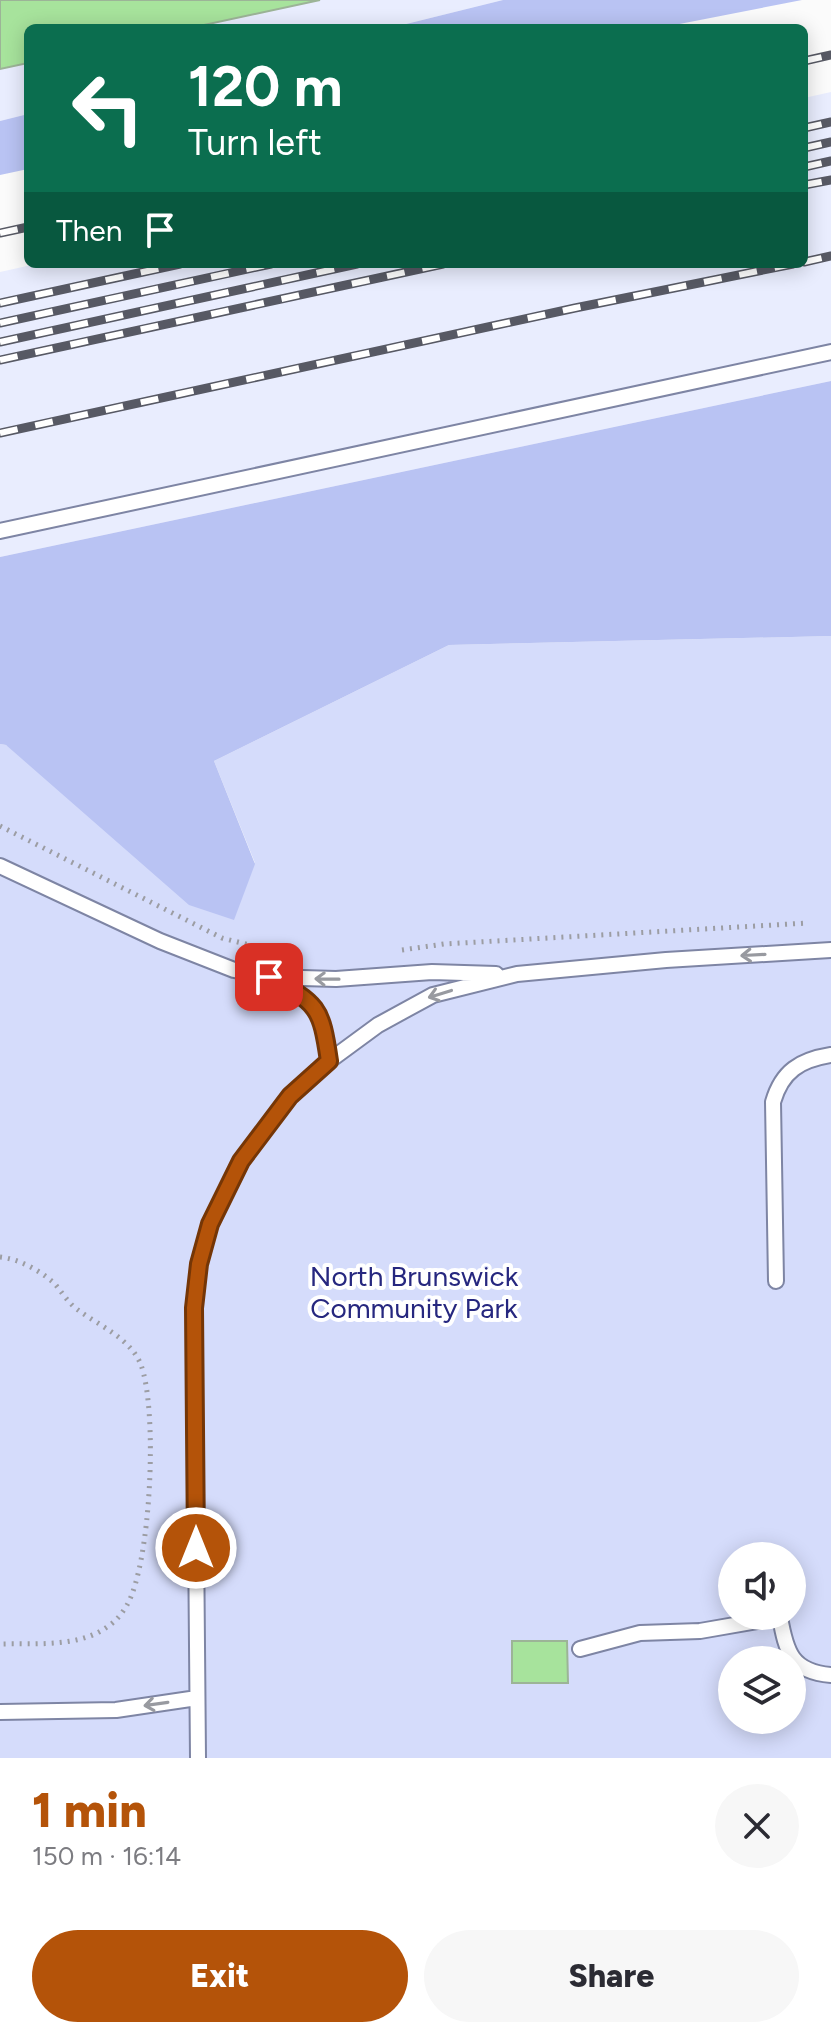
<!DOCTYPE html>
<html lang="en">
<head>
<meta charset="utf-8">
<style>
  body { margin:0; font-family:Figtree,sans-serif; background:#f7f7f7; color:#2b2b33; height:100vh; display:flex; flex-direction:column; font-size:30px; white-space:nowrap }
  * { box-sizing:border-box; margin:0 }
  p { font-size:26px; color:#7c7c81 }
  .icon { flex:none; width:44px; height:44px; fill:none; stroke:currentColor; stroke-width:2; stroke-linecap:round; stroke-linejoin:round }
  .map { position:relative; height:1758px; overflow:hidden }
  .side { display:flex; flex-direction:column; background:#fff; flex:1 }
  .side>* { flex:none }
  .guide { position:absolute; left:24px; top:24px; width:784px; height:244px; border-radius:12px; box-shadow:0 4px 20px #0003; background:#0b6e4f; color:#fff; overflow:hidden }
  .controls { position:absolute; left:718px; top:1542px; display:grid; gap:16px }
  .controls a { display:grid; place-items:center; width:88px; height:88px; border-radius:50%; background:#fff; box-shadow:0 4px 20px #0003; font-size:40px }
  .pin { position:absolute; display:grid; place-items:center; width:68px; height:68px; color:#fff; margin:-34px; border-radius:16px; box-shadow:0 4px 12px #0006 }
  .me { position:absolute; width:88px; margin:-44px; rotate:0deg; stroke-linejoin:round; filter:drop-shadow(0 0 6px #0008) }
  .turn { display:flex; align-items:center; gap:28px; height:168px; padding:0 32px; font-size:36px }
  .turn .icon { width:104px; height:104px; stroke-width:2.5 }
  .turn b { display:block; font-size:56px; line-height:68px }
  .then { display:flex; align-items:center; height:76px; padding:0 32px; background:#0003; gap:16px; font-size:30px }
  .round { display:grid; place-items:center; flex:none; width:84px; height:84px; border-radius:42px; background:#f7f7f7 }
  .head { display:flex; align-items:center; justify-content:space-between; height:136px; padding:0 32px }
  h1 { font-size:48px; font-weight:800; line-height:60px; color:#b45309 }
  .action { display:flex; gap:16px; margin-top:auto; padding:16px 32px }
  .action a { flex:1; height:92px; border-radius:48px; background:#b45309; color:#fff; font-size:32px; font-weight:800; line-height:92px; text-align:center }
  .action a+a { background:#f7f7f7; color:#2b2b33 }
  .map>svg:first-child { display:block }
  .built { fill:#e9edfe }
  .green { fill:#d5dcfb; fill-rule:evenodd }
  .forest { fill:#b9c3f3 }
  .building { fill:#a7e39c; stroke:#9cb497; stroke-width:2 }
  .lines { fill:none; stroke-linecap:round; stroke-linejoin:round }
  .lane-casing { stroke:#7e85a4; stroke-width:18 }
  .path { stroke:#9c9da3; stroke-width:5; stroke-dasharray:2 6; stroke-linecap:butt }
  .lane { stroke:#fff; stroke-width:14 }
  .rail-casing { stroke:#575964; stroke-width:9 }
  .rail { stroke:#fff; stroke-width:6; stroke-dasharray:18; stroke-linecap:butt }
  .oneway { stroke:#989aa0 }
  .route-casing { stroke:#753606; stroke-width:20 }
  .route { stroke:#b45309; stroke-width:14 }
  .labels { text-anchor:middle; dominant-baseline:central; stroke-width:8; stroke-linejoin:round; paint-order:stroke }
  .park-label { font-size:28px; fill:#26277f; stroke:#fff }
</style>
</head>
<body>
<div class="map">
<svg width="831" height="1758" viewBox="0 0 831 1758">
  <rect width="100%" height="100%" fill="#fbfbfb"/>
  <path class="built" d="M0,0H503L390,28H28V114L0,121Z
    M831,92V381L0,557V272L36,264H804V98Z"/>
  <path class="green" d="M831,636V1758H0V744L6,745L255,863L214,761L449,645ZM732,1556H792V1616H732ZM732,1660H792V1720H732Z"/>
  <path class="forest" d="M503,0H802L659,28H390Z
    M28,114V169L0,175V121Z
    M831,381V636L449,645L214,761L255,864L234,920L189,905L6,745L0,744V557Z"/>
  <path class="building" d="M0,0H320L190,28H28V63L0,69Z
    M512,1641H567L568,1683H512Z"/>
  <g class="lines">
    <defs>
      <path id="lane" d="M0,531L831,352
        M0,866L160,941L234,970L269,977L336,979L432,972L496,974
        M273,979C320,1005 321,1009 329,1061
        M776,1281L773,1102C782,1071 800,1060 831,1055
        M580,1649L640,1633L700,1631L780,1617C786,1652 792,1672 831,1675
        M0,1712L116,1710L197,1698
        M198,1758L194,1308L199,1264L210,1224L241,1161L290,1096L329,1061L378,1025L433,995L517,974L666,960L831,950"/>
    </defs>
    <use href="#lane" class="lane-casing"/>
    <path class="path" d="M0,826L222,938L285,954
      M402,950L444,944L808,923
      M0,1257C19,1259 39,1270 54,1283C62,1292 68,1303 78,1310C100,1326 131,1339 141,1365C158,1411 151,1563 127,1605C122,1614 115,1622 107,1627C78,1648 33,1643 0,1644"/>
    <use href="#lane" class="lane"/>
    <defs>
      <path id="rail" d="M804,61L831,55
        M804,128L831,122
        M804,148L831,142
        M804,167L831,161
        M804,185L831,180
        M0,233L28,227
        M804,262L831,256
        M0,303L180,264
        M0,323L271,264
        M0,342L357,264
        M0,360L443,264
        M0,433L575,308L793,264"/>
    </defs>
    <use href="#rail" class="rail-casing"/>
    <use href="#rail" class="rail"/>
  </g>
  <defs><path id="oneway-shaft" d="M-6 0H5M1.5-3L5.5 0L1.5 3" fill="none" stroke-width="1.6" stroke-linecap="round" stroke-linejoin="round" transform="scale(2)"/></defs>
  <g class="oneway">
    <use href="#oneway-shaft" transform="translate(753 955) rotate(177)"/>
    <use href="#oneway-shaft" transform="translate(327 979) rotate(-179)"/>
    <use href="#oneway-shaft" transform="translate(440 994) rotate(163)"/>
    <use href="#oneway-shaft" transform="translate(156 1704) rotate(172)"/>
  </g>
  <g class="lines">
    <defs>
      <path id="route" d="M196,1548L194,1308L199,1264L210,1224L241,1161L290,1096L329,1061C321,1006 318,1004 269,977"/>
    </defs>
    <use href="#route" class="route-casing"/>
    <use href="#route" class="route"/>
  </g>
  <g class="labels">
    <g class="park-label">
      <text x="414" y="1276">North Brunswick<tspan x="414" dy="32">Community Park</tspan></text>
    </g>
  </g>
</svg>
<div class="controls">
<a><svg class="icon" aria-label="sound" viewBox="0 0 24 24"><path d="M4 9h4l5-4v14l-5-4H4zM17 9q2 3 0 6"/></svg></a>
<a><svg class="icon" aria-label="layers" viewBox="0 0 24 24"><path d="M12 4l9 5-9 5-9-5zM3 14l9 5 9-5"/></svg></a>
</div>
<div class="pin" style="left:269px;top:977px;background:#d93025"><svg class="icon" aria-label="arrive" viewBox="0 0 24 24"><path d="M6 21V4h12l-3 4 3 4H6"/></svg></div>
<svg class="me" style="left:196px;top:1548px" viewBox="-20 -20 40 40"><circle r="17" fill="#b45309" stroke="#fff" stroke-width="3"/><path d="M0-11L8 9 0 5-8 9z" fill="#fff"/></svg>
<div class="guide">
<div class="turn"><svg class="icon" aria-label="left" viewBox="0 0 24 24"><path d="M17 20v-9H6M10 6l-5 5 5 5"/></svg><div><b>120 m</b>Turn left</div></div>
<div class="then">Then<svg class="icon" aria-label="arrive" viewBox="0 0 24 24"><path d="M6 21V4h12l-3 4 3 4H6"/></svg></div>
</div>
</div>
<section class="side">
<div class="head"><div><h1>1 min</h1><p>150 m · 16:14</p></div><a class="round"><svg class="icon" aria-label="close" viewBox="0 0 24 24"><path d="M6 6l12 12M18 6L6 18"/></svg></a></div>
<div class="action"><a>Exit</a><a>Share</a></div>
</section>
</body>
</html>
